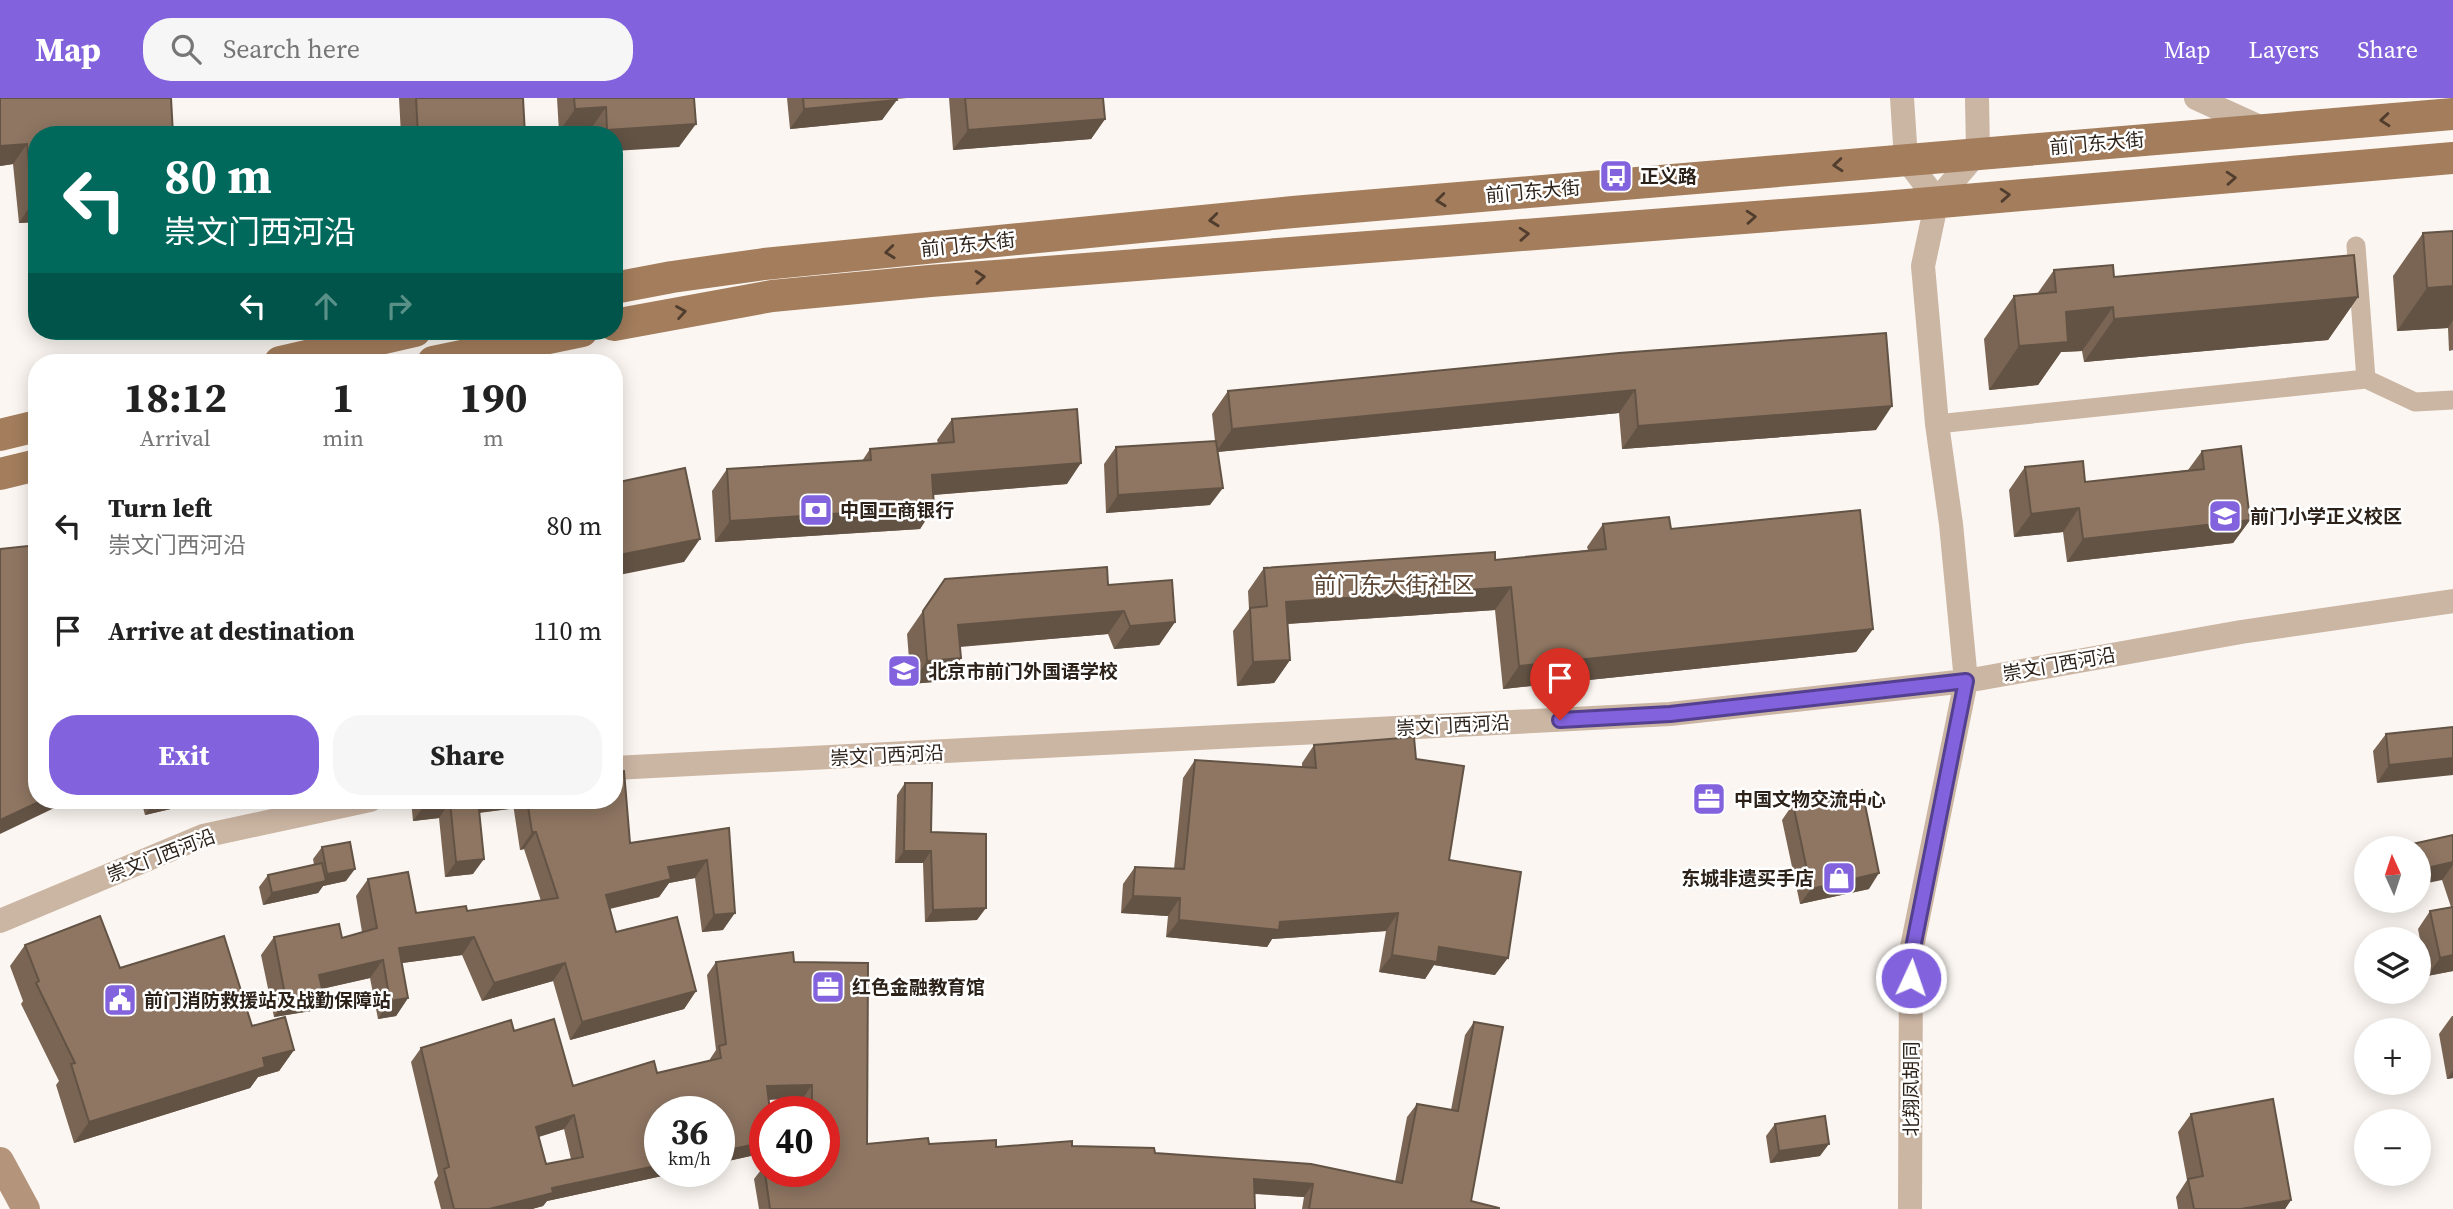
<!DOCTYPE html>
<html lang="en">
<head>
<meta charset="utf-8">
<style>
  body { margin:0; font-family:"Source Serif 4","Noto Sans SC",serif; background:#f6f6f6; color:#222; height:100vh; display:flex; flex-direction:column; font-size:26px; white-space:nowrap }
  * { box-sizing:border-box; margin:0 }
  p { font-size:23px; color:#767676 }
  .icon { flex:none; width:38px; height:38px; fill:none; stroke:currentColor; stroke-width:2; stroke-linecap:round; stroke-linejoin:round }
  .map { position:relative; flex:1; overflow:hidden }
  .details { position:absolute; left:28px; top:256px; width:595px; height:455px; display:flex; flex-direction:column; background:#fff; border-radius:28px; box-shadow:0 4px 18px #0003 }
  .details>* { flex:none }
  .banner { position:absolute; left:28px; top:28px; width:595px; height:214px; border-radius:28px; box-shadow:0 4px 18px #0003; background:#00695c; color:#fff; overflow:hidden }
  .needle { width:46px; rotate:357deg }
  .buttons { position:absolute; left:2354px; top:738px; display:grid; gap:14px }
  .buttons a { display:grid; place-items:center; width:77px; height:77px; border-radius:50%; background:#fff; box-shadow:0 4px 18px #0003; font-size:35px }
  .speed { position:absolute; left:644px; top:998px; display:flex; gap:14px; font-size:35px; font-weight:700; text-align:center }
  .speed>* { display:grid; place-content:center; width:91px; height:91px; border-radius:50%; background:#fff; box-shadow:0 4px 18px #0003; line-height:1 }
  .speed small { font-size:18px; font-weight:400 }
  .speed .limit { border:10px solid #d22; background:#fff; color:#111 }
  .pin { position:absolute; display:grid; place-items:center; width:60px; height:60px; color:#fff; margin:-72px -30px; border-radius:50% 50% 50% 0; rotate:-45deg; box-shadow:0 0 7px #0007 }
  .pin .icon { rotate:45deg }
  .me { position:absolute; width:77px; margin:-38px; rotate:3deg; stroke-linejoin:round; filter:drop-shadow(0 0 5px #0008) }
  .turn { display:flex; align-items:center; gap:24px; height:147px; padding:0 21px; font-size:32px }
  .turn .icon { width:91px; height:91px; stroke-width:2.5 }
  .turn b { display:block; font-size:49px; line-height:60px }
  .lanes { display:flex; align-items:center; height:66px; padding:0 21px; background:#0003; justify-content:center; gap:35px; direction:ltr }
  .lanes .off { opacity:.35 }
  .eta { display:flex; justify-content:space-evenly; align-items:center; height:119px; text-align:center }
  .eta b { font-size:42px; font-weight:700; line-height:49px }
  .primary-button { display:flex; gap:14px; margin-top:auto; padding:14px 21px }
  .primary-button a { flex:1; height:80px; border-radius:28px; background:#8262dd; color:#fff; font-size:28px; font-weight:700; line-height:80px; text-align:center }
  .primary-button a+a { background:#f6f6f6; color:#222 }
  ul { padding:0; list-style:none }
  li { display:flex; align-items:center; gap:21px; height:105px; padding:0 21px }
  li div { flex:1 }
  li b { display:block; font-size:26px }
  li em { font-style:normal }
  header { display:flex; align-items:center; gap:42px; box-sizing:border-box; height:98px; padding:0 35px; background:#8262dd; color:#fff }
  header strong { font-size:33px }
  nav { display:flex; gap:38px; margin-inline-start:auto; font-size:24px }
  .search { width:490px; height:63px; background:#f6f6f6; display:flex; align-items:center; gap:18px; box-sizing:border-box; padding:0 24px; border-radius:28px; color:#767676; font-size:26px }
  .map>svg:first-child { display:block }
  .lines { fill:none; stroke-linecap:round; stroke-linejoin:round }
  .minor { stroke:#cbb5a3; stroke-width:19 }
  .tertiary { stroke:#cbb5a3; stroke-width:24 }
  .secondary { stroke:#b4947a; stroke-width:28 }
  .primary { stroke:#a37d5c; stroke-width:32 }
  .wall { fill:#7a6554; fill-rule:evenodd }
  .shaded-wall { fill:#635345 }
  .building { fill:#8e7662; stroke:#635345; stroke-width:2; fill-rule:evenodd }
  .oneway { stroke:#503d2e }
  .route-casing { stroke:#544090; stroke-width:18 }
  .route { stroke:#8262dd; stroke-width:12 }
  .labels { text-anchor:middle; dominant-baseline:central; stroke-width:5; stroke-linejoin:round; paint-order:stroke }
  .street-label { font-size:19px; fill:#2c221a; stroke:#fff }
  .poi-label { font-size:19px; font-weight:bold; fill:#2c221a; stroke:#fff; text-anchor:start }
  .quarter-label { font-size:23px; fill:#5b4533; stroke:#fff }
</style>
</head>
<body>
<header>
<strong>Map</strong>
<div class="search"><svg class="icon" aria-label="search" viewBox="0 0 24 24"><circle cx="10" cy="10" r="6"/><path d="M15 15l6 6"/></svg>Search here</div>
<nav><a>Map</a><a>Layers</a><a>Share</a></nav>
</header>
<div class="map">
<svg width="2453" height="1111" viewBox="0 0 2453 1111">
  <rect width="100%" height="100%" fill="#fbf6f1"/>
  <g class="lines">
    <path class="minor" d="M2356,148L2366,281L2415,304L2453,302
      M1937,326L2366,281"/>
    <path class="tertiary" d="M1902,0L1906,61L1937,102
      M2196,0L2264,31
      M614,670L1670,616L1966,583L2241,534L2453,503
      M0,823L203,738L370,702
      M1910,1111L1911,854L1966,583L1951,426L1937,326L1923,168L1937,102L1978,54L1977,0"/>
    <path class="secondary" d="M0,1063L26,1111"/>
    <path class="primary" d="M614,190L672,179L764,166L1293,114L2453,16
      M614,227L772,198L930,183L1872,110L2453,60
      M280,264L415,233
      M433,264L582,233
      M0,337L37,328
      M0,376L37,367"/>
  </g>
  <path class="wall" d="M399,0H523L525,37H401Z
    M557,0H694L679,49L614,37H590V32L559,34Z
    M787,0H907L896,1L882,22L790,31Z
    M949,0H1103L1105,21L1091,41L953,52Z
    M37,37V124L19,125L13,66L0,68Z
    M2453,133V252L2449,253L2448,230L2397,233L2393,178L2423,135Z
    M2054,172L2114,179L2358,199L2328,242L2084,264L2082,253L2061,254L2038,287L1989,292L1984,241L2014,198L2037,196Z
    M1619,255L1876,332L1622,351L1619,315L1218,354L1210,407L1106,415L1104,366L1116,349L1215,343L1212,316L1228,293Z
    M952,321L1067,386L934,397V409L920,431L715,444L712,393L727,371L862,363L870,351L938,345L937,342Z
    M2202,353L2250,422L2233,445L2067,464L2063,434L2014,439L2009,392L2025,369L2085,384L2188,372Z
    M1603,426L1671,431L1873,531L1856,554L1503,591L1495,512L1287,526L1290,562L1274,585L1237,588L1233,533L1249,511L1248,493L1264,470L1495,462L1588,452L1587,449Z
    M945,481L1108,487L1175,524L1159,547L1114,551L1108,536L960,549L961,560L945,583L911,586L907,536Z
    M2453,629L2377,685L2373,653L2386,636Z
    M1314,647L1416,661L1449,762L1495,877L1434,867L1425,881L1379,874L1386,833L1272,841L1267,849L1166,839L1168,818L1121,815L1123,786L1135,769L1174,771L1183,680L1195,662L1302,669V665Z
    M905,685L931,734L977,822L925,824L923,765H895L897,697Z
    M141,702H209L145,717Z
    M411,702H614L630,745L729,730L723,832L702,834L695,780L669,785L659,799L610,811L616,834L696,893L684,911L570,942L553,883L482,903L462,857L402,865L408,900L396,918L378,921L370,880L322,891L311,913L274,919L261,857L274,839L342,840L362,834L356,798L368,781L416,815L467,813L541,803L524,751L520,752L513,706L509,711L479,715L473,776L445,779L439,720L413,723Z
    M1793,706L1869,791L1800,806L1782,722Z
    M2453,737V873L2427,878L2418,831L2430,813L2451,809L2442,782L2418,751H2401L2403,748Z
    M322,749L346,783L323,788L318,795L263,807L259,789L268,777L314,767L313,761Z
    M25,847L120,870L252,928L294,952L279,973L258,979L250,990L74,1045L56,987L59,983L21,906L23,903L10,868Z
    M716,864H794L867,1046H929L996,1049L1072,1048L1155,1055L1395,1084L1407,1019L1417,1006L1451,1012L1465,937L1474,924L1471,1103L1499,1111H1302L1304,1099L1255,1096V1111H759L754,1081L764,1068L824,1073V1013H803V1000L768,1002L764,1055L719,1065V1013L660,1073H685L547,1103L543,1108L532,1111H441L434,1084L438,1078L411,964L421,950L514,933L573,988L657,975L710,963V961L716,952L707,877ZM564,1031L571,1061L546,1066L539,1039Z
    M2452,918H2453V980L2447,981L2439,936Z
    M2191,1016L2291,1102L2285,1111H2178L2176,1099L2187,1082L2178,1034Z
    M1775,1026L1820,1058L1770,1065L1766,1038Z"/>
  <path class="shaded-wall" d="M897,2L882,22L790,31L804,11Z
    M606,9L590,32L559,34L575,11Z
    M1105,21L1091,41L953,52L968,32Z
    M696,26L679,49L614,53V37H604L607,32Z
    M27,46L13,66L0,68V48Z
    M33,104H37V124L19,125Z
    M2453,188V222L2448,230L2397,233L2427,190Z
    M2358,199L2328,242L2084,264L2114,221Z
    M2113,209L2082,253L2061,254L2038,287L1989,292L2019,248L2066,214Z
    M1635,292L1619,315L1216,354L1232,331Z
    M1892,308L1876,332L1622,351L1638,328Z
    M1081,365L1067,386L918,398L932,377Z
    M1223,390L1210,407L1106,415L1118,397Z
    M934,409L920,431L715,444L730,423Z
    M2079,410L2063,434L2014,439L2031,416Z
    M2250,422L2233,445L2067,464L2083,441Z
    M700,441L684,464L614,478V458Z
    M1511,489L1495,512L1270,527L1286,504Z
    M1124,513L1108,536L942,550L958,527Z
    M1175,524L1159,547L1114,551L1130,528Z
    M1873,531L1856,554L1503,591L1519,568Z
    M961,560L945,583L911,586L927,563Z
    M1290,562L1274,585L1237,588L1253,564Z
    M2453,660V677L2377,685L2389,667Z
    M43,702H71L0,736V722Z
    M155,702H209L145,717Z
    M477,702H516L509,711L467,716Z
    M450,704L439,720L413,723L424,708Z
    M532,734H536L524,751L520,752Z
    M904,753H931L923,765H895Z
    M484,761L473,776L445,779L456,764Z
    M707,762L695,780L669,785L659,799L594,814L606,797L668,769Z
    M2453,764V767L2442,782L2418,787V772Z
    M355,771L346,783L323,788L318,795L263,807L272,795L321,784L327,776Z
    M1879,775L1869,791L1800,806L1811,791Z
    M1133,798L1180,800L1168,818L1121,815Z
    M986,810L977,822L925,824L933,812Z
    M735,815L723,832L702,834L714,817Z
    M1398,815L1386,833L1272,841L1267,849L1166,839L1179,822L1280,824Z
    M474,839L462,857L387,867L399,850Z
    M1439,849L1508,860L1495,877L1434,867L1425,881L1379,874L1392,857Z
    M2453,857V873L2427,878L2440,860Z
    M383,862L370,880L307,894L319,877Z
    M565,865L553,883L482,903L494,885Z
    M696,893L684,911L570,942L582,924Z
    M323,895L311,913L274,919L286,902Z
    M408,900L396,918L378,921L390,903Z
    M294,952L279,973L258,979L250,990L74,1045L89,1024L263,960Z
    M2453,972V980L2447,981Z
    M812,987L803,1000L757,1002L767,988Z
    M574,1017L564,1031L527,1042L536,1029Z
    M765,1044L764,1055L719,1065V1054Z
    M1829,1046L1820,1058L1770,1065L1779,1053Z
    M660,1067V1073H685L547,1103L543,1108L532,1111H489L552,1090Z
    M1254,1081L1313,1086L1304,1099L1245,1095Z
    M2291,1102L2285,1111H2241Z"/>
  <path class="building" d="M0,0H171L173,37H37V104H33L27,46L0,48Z
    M416,0H523L525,37H418Z
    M574,0H694L696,26L607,32L606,9L575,11Z
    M803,0H896L897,2L804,11Z
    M965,0H1103L1105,21L968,32Z
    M2453,133V188L2427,190L2423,135Z
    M2354,157L2358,199L2114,221L2113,209L2066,214L2068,244L2019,248L2014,198L2056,194L2054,172L2113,167L2114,179Z
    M1886,235L1892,308L1638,328L1635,292L1232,331L1228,293L1619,255Z
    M1077,311L1081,365L932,377L934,409L730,423L727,371L871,362L870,351L954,344L952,321Z
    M1216,343L1223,390L1118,397L1116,349Z
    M2241,348L2250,422L2083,441L2079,410L2031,416L2025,369L2083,363L2085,384L2204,371L2202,353Z
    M685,370L700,441L614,458V385Z
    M1860,412L1873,531L1519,568L1511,489L1286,504L1290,562L1253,564L1250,510L1267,508L1264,470L1495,454V462L1606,451L1603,426L1669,419L1671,431Z
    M37,447V702H43L0,722V451Z
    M1107,469L1108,487L1172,482L1175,524L1130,528L1124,513L958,527L961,560L927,563L923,513L945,481Z
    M2453,629V660L2389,667L2386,636Z
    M1414,639L1416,661L1464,668L1449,762L1521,774L1508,860L1439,849L1437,864L1392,857L1398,815L1280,824L1279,832L1179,822L1180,800L1133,798L1135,769L1184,771L1195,662L1316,670L1314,647Z
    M624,673L630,745L729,730L735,815L714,817L707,762L668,769L671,781L606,797L616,834L677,819L696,893L582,924L565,865L494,885L474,839L399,850L408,900L390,903L383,862L319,877L323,895L286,902L274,839L339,826L342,840L377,830L368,781L408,774L416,815L466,808L467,813L558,800L536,734H532L527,702H614V674Z
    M905,685H932L931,734L986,736V810L933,812L931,753H904Z
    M1862,692L1879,775L1811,791L1793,706Z
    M424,702H478L484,761L456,764L450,704L424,708Z
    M2453,737V764L2418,772V751H2403V748Z
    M350,744L355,771L327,776L322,749Z
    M322,765L326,783L272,795L268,777Z
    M2453,809V857L2440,860L2430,813Z
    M100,818L120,870L224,838L252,928L285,919L294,952L263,960L265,969L89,1024L71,966L75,965L36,885L39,883L25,847Z
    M793,854L794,864L868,865L867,1046L928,1040L929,1046L996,1042V1049L1072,1043V1048L1154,1050L1155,1055L1311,1066L1402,1085L1417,1006L1458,1013L1474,924L1503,929L1471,1103L1499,1110V1111H1309L1313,1086L1254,1081L1255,1111H770L764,1068L765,1067V1073H824V1013H812V987L767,988L770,1013H765V1044L719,1054V1013H660V1067L552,1090L553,1095L489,1111H454L444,1071L449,1069L421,950L511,922L514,933L554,921L573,988L654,963L657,975L721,960L719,948L726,946L716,864ZM574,1017L583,1059L546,1066L536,1029Z
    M2273,1001L2291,1102L2241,1111H2194L2188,1081L2203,1078L2191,1016Z
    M1825,1018L1829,1046L1779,1053L1775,1026Z"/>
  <defs><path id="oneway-chevron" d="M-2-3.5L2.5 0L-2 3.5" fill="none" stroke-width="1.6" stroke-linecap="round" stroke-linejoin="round" transform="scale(1.75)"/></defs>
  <g class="oneway">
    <use href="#oneway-chevron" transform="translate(2385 22) rotate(175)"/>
    <use href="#oneway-chevron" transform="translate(1838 67) rotate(175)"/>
    <use href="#oneway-chevron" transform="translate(2231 80) rotate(-4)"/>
    <use href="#oneway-chevron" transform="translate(2005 97) rotate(-4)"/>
    <use href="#oneway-chevron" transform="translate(1441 102) rotate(174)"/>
    <use href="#oneway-chevron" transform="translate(1751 119) rotate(-4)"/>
    <use href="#oneway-chevron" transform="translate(1214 122) rotate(174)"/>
    <use href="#oneway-chevron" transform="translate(1524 136) rotate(-4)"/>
    <use href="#oneway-chevron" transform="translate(890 154) rotate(174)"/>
    <use href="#oneway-chevron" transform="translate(980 179) rotate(-5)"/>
    <use href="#oneway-chevron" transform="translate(681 214) rotate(-10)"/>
  </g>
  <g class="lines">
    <defs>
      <path id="route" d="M1560,622L1670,616L1966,583L1912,855L1911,880"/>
    </defs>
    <use href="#route" class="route-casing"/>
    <use href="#route" class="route"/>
  </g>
  <defs>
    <symbol id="bus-square" viewBox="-11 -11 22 22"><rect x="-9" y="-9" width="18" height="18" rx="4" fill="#8262dd" stroke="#fff"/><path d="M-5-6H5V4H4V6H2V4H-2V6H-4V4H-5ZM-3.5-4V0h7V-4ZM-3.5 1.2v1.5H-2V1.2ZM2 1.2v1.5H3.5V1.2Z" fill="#fff"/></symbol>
    <symbol id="bank-square" viewBox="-11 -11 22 22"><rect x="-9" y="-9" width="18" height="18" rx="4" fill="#8262dd" stroke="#fff"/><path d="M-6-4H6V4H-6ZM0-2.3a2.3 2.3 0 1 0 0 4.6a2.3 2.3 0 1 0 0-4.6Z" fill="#fff"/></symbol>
    <symbol id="school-square" viewBox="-11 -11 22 22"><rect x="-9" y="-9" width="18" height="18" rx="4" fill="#8262dd" stroke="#fff"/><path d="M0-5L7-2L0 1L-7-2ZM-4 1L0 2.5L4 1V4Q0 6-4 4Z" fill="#fff"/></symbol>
    <symbol id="office-square" viewBox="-11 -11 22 22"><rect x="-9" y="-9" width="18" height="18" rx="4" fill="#8262dd" stroke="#fff"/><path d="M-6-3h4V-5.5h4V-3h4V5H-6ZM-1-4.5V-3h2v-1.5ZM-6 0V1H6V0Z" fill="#fff"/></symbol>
    <symbol id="shop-square" viewBox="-11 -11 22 22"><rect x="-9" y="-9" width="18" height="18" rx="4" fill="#8262dd" stroke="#fff"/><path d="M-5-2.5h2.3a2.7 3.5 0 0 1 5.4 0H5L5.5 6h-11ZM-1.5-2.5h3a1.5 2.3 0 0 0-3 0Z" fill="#fff"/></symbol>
    <symbol id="civic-square" viewBox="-11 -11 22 22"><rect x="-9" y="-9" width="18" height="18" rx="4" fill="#8262dd" stroke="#fff"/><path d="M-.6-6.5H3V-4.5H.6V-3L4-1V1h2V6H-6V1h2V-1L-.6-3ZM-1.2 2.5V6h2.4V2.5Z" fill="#fff"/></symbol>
  </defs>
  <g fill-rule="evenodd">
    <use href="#bus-square" x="1597" y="59" width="38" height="38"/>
    <use href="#bank-square" x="797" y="393" width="38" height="38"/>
    <use href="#school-square" x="2206" y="399" width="38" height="38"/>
    <use href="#school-square" x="885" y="554" width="38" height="38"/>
    <use href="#office-square" x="1690" y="682" width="38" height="38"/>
    <use href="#shop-square" x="1820" y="761" width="38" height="38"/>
    <use href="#office-square" x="809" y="870" width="38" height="38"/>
    <use href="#civic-square" x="101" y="883" width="38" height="38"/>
  </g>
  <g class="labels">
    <g class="street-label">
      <text transform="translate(2097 45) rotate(-5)">前门东大街</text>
      <text transform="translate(1533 93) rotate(-5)">前门东大街</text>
      <text transform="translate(968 146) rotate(-6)">前门东大街</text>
      <text transform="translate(2059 566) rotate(-10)">崇文门西河沿</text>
      <text transform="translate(1453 627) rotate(-3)">崇文门西河沿</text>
      <text transform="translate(887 657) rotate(-3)">崇文门西河沿</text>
      <text transform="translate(161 757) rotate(-21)">崇文门西河沿</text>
      <text transform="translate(1911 991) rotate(-90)">北翔凤胡同</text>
    </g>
    <g class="poi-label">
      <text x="1640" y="78">正义路</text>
      <text x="840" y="412">中国工商银行</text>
      <text x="2250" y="418">前门小学正义校区</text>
      <text x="928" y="573">北京市前门外国语学校</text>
      <text x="1734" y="701">中国文物交流中心</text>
      <text x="1814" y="780" text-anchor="end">东城非遗买手店</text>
      <text x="852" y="889">红色金融教育馆</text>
      <text x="144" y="902">前门消防救援站及战勤保障站</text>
    </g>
    <g class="quarter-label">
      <text x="1394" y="487">前门东大街社区</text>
    </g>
  </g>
</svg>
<div class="buttons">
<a><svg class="needle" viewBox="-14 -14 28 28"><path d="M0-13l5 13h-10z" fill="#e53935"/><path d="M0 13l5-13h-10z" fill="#767676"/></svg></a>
<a><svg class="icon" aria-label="layers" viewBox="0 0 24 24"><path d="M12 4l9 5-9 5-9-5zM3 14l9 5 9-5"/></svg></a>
<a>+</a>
<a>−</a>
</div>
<div class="speed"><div>36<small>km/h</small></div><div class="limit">40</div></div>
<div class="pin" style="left:1560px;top:622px;background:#d93025"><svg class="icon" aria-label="arrive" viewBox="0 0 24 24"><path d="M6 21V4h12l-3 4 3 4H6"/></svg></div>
<svg class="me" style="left:1911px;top:880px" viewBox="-20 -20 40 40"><circle r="17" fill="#8262dd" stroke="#fff" stroke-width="3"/><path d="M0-11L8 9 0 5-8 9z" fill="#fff"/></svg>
<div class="banner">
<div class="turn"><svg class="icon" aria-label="left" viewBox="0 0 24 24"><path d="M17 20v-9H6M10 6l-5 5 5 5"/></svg><div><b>80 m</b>崇文门西河沿</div></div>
<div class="lanes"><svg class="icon" aria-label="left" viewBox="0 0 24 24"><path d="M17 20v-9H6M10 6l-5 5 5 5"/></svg><svg class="icon off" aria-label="ahead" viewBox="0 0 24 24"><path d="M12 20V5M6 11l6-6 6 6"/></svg><svg class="icon off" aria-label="right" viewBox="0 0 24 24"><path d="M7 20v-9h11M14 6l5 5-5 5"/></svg></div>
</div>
<section class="details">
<div class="eta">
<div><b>18:12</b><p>Arrival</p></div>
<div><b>1</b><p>min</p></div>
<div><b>190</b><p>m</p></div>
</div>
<ul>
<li><svg class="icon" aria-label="left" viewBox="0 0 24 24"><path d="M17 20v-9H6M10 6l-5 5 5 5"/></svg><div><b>Turn left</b><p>崇文门西河沿</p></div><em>80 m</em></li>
<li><svg class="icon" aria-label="arrive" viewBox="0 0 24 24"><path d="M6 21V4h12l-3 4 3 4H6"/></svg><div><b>Arrive at destination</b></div><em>110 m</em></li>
</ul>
<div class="primary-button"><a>Exit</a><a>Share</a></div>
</section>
</div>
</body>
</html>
